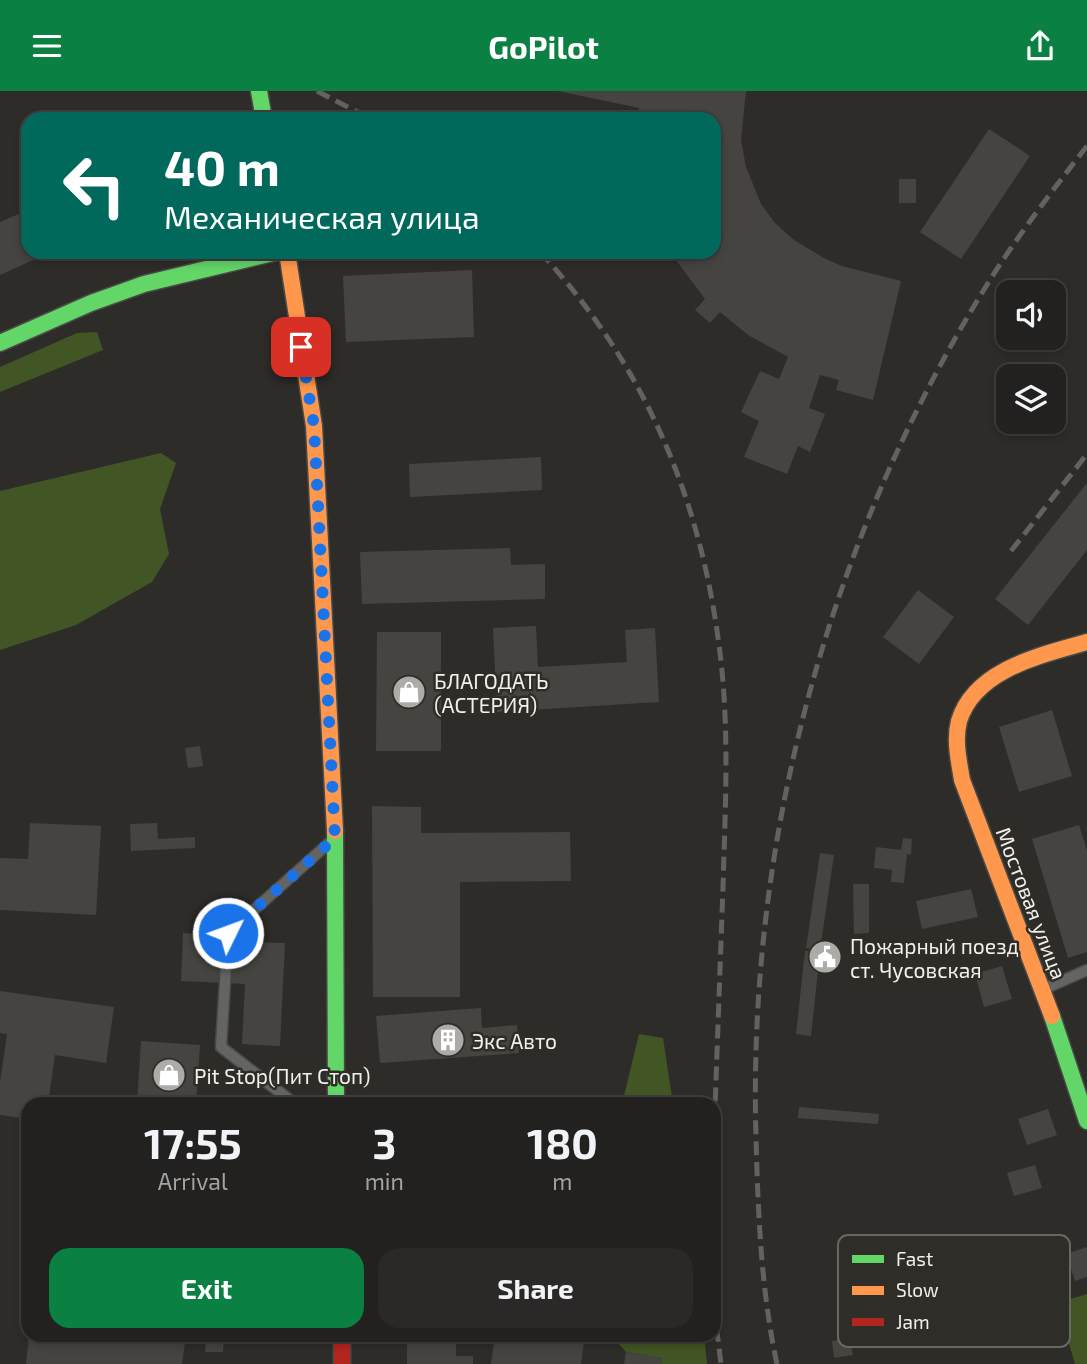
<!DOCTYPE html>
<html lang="en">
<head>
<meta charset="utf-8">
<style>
  body { margin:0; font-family:"Exo 2",sans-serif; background:#2a2928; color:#f1f3f6; height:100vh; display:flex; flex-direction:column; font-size:26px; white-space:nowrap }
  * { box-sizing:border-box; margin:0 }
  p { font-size:23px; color:#a2a3a4 }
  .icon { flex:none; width:38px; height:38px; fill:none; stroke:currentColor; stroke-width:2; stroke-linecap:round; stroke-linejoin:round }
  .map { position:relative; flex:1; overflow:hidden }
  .panel { position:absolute; left:21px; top:1006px; width:700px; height:245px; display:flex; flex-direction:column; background:#22211f; border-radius:21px; box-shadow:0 4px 10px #0003,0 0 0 2px #3f3e3d }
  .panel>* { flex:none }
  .banner { position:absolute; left:21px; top:21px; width:700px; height:147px; border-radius:21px; box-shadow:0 4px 10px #0003,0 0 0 2px #3f3e3d; background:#00695c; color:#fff; overflow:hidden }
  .fabs { position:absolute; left:996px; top:189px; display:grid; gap:14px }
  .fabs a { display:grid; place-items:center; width:70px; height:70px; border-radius:14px; background:#22211f; box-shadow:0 4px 10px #0003,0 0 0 2px #3f3e3d; font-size:35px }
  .pin { position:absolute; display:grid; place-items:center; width:60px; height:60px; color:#fff; margin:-30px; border-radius:14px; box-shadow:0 4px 10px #0006 }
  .me { position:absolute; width:77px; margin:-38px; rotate:48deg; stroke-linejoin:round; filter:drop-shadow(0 0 5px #0008) }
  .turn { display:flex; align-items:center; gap:24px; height:147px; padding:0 28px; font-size:32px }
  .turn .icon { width:91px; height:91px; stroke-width:2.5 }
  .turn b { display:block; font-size:49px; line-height:60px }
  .eta { display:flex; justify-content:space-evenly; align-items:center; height:119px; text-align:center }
  .eta b { font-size:42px; font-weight:700; line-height:49px }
  .action { display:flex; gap:14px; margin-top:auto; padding:14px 28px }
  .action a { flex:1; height:80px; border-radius:21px; background:#0b8043; color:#fff; font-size:28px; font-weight:700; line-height:80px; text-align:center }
  .action a+a { background:#2a2928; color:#f1f3f6 }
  header { display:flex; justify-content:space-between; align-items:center; height:91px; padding:0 28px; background:#0b8043; color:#fff; font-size:32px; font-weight:700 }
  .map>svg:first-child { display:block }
  .forest { fill:#425625 }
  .building { fill:#454441 }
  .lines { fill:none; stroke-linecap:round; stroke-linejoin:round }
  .lane-casing { stroke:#494947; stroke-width:13 }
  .fast-casing { stroke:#494947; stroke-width:19 }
  .slow-casing { stroke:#494947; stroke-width:19 }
  .jam-casing { stroke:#494947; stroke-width:19 }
  .lane { stroke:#646462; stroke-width:10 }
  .fast { stroke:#63d668; stroke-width:16 }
  .slow { stroke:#ff974d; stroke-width:16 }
  .jam { stroke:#b3261e; stroke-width:16 }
  .rail { stroke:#636260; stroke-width:5; stroke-dasharray:14 7; stroke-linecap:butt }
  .route { stroke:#1a73e8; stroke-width:12; stroke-dasharray:0 21.6 }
  .labels { text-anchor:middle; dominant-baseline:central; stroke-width:5; stroke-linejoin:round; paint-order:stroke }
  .poi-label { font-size:21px; fill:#f1f0ed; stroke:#2e2d28; text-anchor:start }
  .street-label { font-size:21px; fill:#f1f0ed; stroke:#2e2d28 }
  .key { fill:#2e2d28; stroke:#686863; stroke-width:2 }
  .key-label { font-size:19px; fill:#f1f0ed }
</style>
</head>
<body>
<header><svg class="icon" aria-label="menu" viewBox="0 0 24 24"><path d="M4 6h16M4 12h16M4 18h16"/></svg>GoPilot<svg class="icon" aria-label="share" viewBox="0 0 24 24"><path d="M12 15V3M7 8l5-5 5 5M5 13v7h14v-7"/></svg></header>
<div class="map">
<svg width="1087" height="1273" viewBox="0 0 1087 1273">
  <rect width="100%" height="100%" fill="#2d2c29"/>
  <path class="forest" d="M97,241L103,259L0,301V276L77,242Z
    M161,362L176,372L160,418L169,463L152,491L76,534L0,559V400Z
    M639,943L663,947L673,1013H622Z
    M1087,1203V1273H1075L1057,1212Z
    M611,1244H704L707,1273H661L662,1267L626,1261Z"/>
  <path class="building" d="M558,0H746L741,49L746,76L761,113L775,132L794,149L824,167L842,175L901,190L873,309L836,299L839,289L820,284L809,317L825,323L810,361L798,355L787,383L744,366L759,330L741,321L760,280L779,288L788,266L748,244L720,221L710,232L695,219L705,208L670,161H714V28H638L639,17Z
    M989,38L1030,65L961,168L920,141Z
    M899,88H916V112H899Z
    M28,119V161H51L0,184V131Z
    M472,179L474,246L346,251L343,185Z
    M541,366L542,399L410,406L409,373Z
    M1087,392V459L1028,534L995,508Z
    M510,457L511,474L545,473V508L362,513L360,461Z
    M918,499L954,526L919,573L883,546Z
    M536,535L538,576L627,571L625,539L655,537L659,611L497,621L493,537Z
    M377,541H441V660H376Z
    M1052,619L1072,685L1019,701L999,636Z
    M200,655L203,675L188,677L185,657Z
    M372,715L421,716V742L570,741L571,790L460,791V906H373Z
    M30,732L101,735L96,824L0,819V767L28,768Z
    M157,732L158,748L195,746V757L131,760L130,733Z
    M1079,734L1087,759V861L1068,867L1032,748Z
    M903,747L912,748L911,764L907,763L904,792L891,791L892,779L874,777L876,756L901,759Z
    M820,762L834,764L820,859L806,857Z
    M853,793H869V842L854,843Z
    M971,798L978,826L922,838L916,810Z
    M183,842L207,843V854H216L215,872L246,874L247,851L285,852L280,955L242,953L245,893L181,890Z
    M805,860L820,861L811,945L796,943Z
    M1002,875L1012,908L984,916L975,883Z
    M0,900L114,916L106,972L55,964L48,1013H28V1028L0,1024V991L7,943L0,942Z
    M481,917L482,937L517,934L519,962L380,972L376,925Z
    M141,950L200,954L196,1013H137Z
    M799,1016L879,1023L878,1033L798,1027Z
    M1048,1018L1057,1044L1027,1054L1018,1028Z
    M1035,1074L1042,1097L1014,1105L1007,1082Z
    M1087,1156V1186L1075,1190L1066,1163Z
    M29,1244H186L182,1273H26Z
    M206,1244H224L223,1261H205Z
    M407,1244H456V1265H473V1273H407Z
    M495,1244H585L581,1273H491Z
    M850,1248L853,1264L834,1267L832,1250Z
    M626,1261L662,1267L661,1273H624Z"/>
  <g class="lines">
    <defs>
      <path id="lane" d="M1044,898L1087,879
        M295,1013L221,956L228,842L329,752"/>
      <path id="fast" d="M259,0L264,28
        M0,252L91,212L144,193L277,161
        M335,740L336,1013
        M1052,925L1087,1030"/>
      <path id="slow" d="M287,161L314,335L335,740
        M1052,925L962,689C959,670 954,650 959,630C975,578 1042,564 1087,551"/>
      <path id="jam" d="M342,1244V1273"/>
    </defs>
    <use href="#lane" class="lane-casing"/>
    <use href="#fast" class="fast-casing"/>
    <use href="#slow" class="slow-casing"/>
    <use href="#jam" class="jam-casing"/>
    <use href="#lane" class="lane"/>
    <use href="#fast" class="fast"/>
    <use href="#slow" class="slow"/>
    <use href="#jam" class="jam"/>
    <path class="rail" d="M317,0L371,28
      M540,161C650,280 706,420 722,580C729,652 725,724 723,796C720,879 717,962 714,1045
      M1011,460L1087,363
      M714,1216L721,1273
      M777,1273C761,1200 758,1121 756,1047C747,744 832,437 995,181C1023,138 1055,96 1087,55"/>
  </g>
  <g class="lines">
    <path class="route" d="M228,842L335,747L314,335L301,256"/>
  </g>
  <defs>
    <symbol id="shop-disc" viewBox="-11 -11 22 22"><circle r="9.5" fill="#acaba8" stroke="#2e2d28"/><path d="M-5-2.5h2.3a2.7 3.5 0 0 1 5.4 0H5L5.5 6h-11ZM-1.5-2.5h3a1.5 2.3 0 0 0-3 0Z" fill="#fff"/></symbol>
    <symbol id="civic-disc" viewBox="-11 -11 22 22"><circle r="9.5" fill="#acaba8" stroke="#2e2d28"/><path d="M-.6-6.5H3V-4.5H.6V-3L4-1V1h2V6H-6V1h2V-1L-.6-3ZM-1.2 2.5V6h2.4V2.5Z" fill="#fff"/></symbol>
    <symbol id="building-disc" viewBox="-11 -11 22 22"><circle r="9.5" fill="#acaba8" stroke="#2e2d28"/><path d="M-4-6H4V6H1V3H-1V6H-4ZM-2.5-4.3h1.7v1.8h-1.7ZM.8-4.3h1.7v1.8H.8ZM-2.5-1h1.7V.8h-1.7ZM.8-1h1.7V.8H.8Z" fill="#fff"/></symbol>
  </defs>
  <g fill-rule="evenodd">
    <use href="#shop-disc" x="390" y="582" width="38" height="38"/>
    <use href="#civic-disc" x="806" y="847" width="38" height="38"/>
    <use href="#building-disc" x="429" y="930" width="38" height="38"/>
    <use href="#shop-disc" x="150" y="965" width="38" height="38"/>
  </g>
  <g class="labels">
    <g class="poi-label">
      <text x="434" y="589">БЛАГОДАТЬ<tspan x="434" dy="24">(АСТЕРИЯ)</tspan></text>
      <text x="850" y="854">Пожарный поезд<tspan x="850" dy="24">ст. Чусовская</tspan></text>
      <text x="472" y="949">Экс Авто</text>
      <text x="194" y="984">Pit Stop(Пит Стоп)</text>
    </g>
    <g class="street-label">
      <text transform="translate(1032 812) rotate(69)">Мостовая улица</text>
    </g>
  </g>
  <rect x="838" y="1144" width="232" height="112" rx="10" class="key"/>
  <rect x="852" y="1164" width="32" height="8" fill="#63d668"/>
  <rect x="852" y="1195" width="32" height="9" fill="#ff974d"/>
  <rect x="852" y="1227" width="32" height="8" fill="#b3261e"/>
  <g class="key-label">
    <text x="896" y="1175">Fast</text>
    <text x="896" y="1206">Slow</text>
    <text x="896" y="1238">Jam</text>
  </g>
</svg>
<div class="fabs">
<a><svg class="icon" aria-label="sound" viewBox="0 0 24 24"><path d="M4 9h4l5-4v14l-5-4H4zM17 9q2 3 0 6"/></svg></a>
<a><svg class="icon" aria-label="layers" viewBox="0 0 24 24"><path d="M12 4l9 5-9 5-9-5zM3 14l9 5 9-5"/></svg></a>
</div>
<div class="pin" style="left:301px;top:256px;background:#d93025"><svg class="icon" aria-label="arrive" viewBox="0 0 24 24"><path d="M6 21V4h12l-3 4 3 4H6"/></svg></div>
<svg class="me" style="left:228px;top:842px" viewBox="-20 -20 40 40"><circle r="17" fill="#1a73e8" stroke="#fff" stroke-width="3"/><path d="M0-11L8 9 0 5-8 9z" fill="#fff"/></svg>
<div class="banner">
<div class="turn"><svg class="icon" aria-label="left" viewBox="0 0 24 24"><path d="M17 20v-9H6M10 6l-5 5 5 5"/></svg><div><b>40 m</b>Механическая улица</div></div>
</div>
<section class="panel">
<div class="eta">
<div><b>17:55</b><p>Arrival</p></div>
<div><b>3</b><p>min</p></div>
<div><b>180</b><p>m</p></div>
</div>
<div class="action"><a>Exit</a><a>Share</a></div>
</section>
</div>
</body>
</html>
